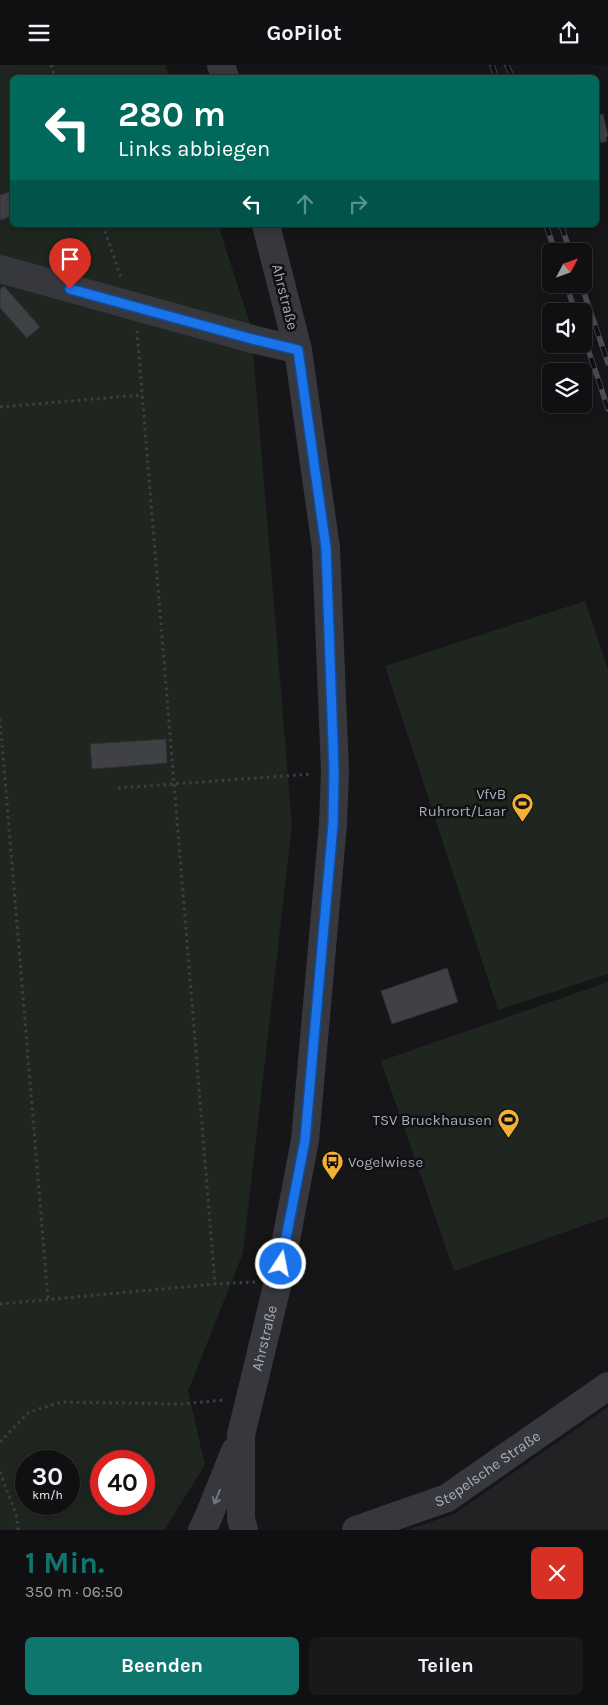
<!DOCTYPE html>
<html lang="de">
<head>
<meta charset="utf-8">
<style>
  body { margin:0; font-family:Karla,sans-serif; background:#19191b; color:#f1f3f6; height:100vh; display:flex; flex-direction:column; font-size:19px; white-space:nowrap }
  * { box-sizing:border-box; margin:0 }
  p { font-size:16px; color:#9c9d9f }
  .icon { flex:none; width:28px; height:28px; fill:none; stroke:currentColor; stroke-width:2; stroke-linecap:round; stroke-linejoin:round }
  .map { position:relative; height:1465px; overflow:hidden }
  .sheet { display:flex; flex-direction:column; background:#101012; flex:1 }
  .sheet>* { flex:none }
  .banner { position:absolute; left:10px; top:10px; width:589px; height:152px; border-radius:8px; box-shadow:0 2px 12px #0003,0 0 0 1px #303032; background:#00695c; color:#fff; overflow:hidden }
  .needle { width:32px; rotate:49deg }
  .buttons { position:absolute; left:542px; top:178px; display:grid; gap:10px }
  .buttons a { display:grid; place-items:center; width:50px; height:50px; border-radius:8px; background:#101012; box-shadow:0 2px 12px #0003,0 0 0 1px #303032; font-size:25px }
  .speed { position:absolute; left:15px; top:1385px; display:flex; gap:10px; font-size:25px; font-weight:700; text-align:center }
  .speed>* { display:grid; place-content:center; width:65px; height:65px; border-radius:50%; background:#101012; box-shadow:0 2px 12px #0003,0 0 0 1px #303032; line-height:1 }
  .speed small { font-size:12px; font-weight:400 }
  .speed .limit { border:8px solid #d22; background:#fff; color:#111 }
  .pin { position:absolute; display:grid; place-items:center; width:42px; height:42px; color:#fff; margin:-51px -21px; border-radius:50% 50% 50% 0; rotate:-45deg; box-shadow:0 0 5px #0007 }
  .pin .icon { rotate:45deg }
  .me { position:absolute; width:55px; margin:-28px; rotate:11deg; stroke-linejoin:round; filter:drop-shadow(0 0 4px #0008) }
  .turn { display:flex; align-items:center; gap:18px; height:105px; padding:0 25px; font-size:22px }
  .turn .icon { width:65px; height:65px; stroke-width:2.5 }
  .turn b { display:block; font-size:35px; line-height:42px }
  .lanes { display:flex; align-items:center; height:48px; padding:0 25px; background:#0003; justify-content:center; gap:25px; direction:ltr }
  .lanes .off { opacity:.35 }
  .round { display:grid; place-items:center; flex:none; width:52px; height:52px; border-radius:8px; background:#19191b }
  .headline { display:flex; align-items:center; justify-content:space-between; height:85px; padding:0 25px }
  h1 { font-size:30px; font-weight:700; line-height:38px; color:#0f766e }
  .action { display:flex; gap:10px; margin-top:auto; padding:10px 25px }
  .action a { flex:1; height:58px; border-radius:8px; background:#0f766e; color:#fff; font-size:20px; font-weight:700; line-height:58px; text-align:center }
  .action a+a { background:#19191b; color:#f1f3f6 }
  header { display:flex; justify-content:space-between; align-items:center; height:65px; padding:0 25px; background:#101012; font-size:22px; font-weight:700 }
  .map>svg:first-child { display:block }
  .built { fill:#222225 }
  .green { fill:#1e261f; fill-rule:evenodd }
  .building { fill:#404145; stroke:#303034 }
  .lines { fill:none; stroke-linecap:round; stroke-linejoin:round }
  .path { stroke:#3d3f44; stroke-width:3; stroke-dasharray:2.5 4; stroke-linecap:butt }
  .minor { stroke:#37383d; stroke-width:28 }
  .rail-casing { stroke:#4a4c52; stroke-width:5.5 }
  .rail { stroke:#111113; stroke-width:4; stroke-dasharray:11; stroke-linecap:butt }
  .oneway { stroke:#757881 }
  .route-casing { stroke:#114b97; stroke-width:12 }
  .route { stroke:#1a73e8; stroke-width:9 }
  .labels { text-anchor:middle; dominant-baseline:central; stroke-width:5; stroke-linejoin:round; paint-order:stroke }
  .street-label { font-size:15px; fill:#a8adb8; stroke:#111113 }
  .poi-label { font-size:15px; fill:#a8adb8; stroke:#111113; text-anchor:end }
</style>
</head>
<body>
<header><svg class="icon" aria-label="menu" viewBox="0 0 24 24"><path d="M4 6h16M4 12h16M4 18h16"/></svg>GoPilot<svg class="icon" aria-label="share" viewBox="0 0 24 24"><path d="M12 15V3M7 8l5-5 5 5M5 13v7h14v-7"/></svg></header>
<div class="map">
<svg width="608" height="1465" viewBox="0 0 608 1465">
  <rect width="100%" height="100%" fill="#161618"/>
  <path class="built" d="M608,1342V1465H407L454,1449Z"/>
  <path class="green" d="M0,0H165L169,12H12V160H218L251,261L292,760L243,1188L188,1326L205,1400L164,1465H0ZM26,1396H69V1439H26ZM101,1396H144V1439H101Z
    M585,536L608,605V909L498,945L385,601Z
    M608,917V1152L454,1206L381,996Z"/>
  <path class="building" d="M603,49L608,71L606,72L607,76L601,78L599,73L596,74V51Z
    M12,126V151L0,155V130Z
    M4,221L40,262L27,273L0,243V224Z
    M166,674L167,698L92,704L90,679Z
    M447,903L458,937L392,959L381,926Z"/>
  <g class="lines">
    <path class="path" d="M51,0L55,12
      M103,160L121,213
      M137,266L215,1219
      M0,342L141,330
      M0,654L48,1234
      M118,723L312,709
      M0,1239L215,1219L255,1217
      M0,1377L29,1347L61,1337L180,1339L225,1335
      M0,1407L17,1452L18,1465"/>
    <g class="minor">
      <path d="M221,0L225,12"/>
      <path d="M0,204L252,274L298,285"/>
      <path d="M202,1465L208,1453L235,1386"/>
      <path id="s1" d="M244,1465L241,1454V1370L278,1217L305,1075L333,759L335,706L326,483L298,285L266,160"/>
      <path id="s2" d="M356,1465L447,1433L608,1321"/>
    </g>
    <defs>
      <path id="rail" d="M492,0L496,12
        M507,0L512,12
        M546,160L555,186
        M561,160L570,186
        M566,219L575,246
        M581,219L608,298
        M584,272L608,344"/>
    </defs>
    <use href="#rail" class="rail-casing"/>
    <use href="#rail" class="rail"/>
  </g>
  <defs><path id="oneway-shaft" d="M-6 0H5M1.5-3L5.5 0L1.5 3" fill="none" stroke-width="1.6" stroke-linecap="round" stroke-linejoin="round" transform="scale(1.25)"/></defs>
  <use class="oneway" href="#oneway-shaft" transform="translate(217 1432) rotate(112)"/>
  <g class="lines">
    <defs>
      <path id="route" d="M70,224L252,274L298,285L326,483L334,706L333,759L305,1075L281,1199"/>
    </defs>
    <use href="#route" class="route-casing"/>
    <use href="#route" class="route"/>
  </g>
  <defs>
    <symbol id="stadium-pin" viewBox="-11 -11 22 30"><path d="M0 17L-7.5 6A9.5 9.5 0 1 1 7.5 6Z" fill="#f2b134" stroke="#111113"/><path d="M0-5a6.5 5 0 1 0 0 10a6.5 5 0 1 0 0-10ZM-3.5-1.8h7v3.6h-7Z" fill="#111"/></symbol>
    <symbol id="bus-pin" viewBox="-11 -11 22 30"><path d="M0 17L-7.5 6A9.5 9.5 0 1 1 7.5 6Z" fill="#f2b134" stroke="#111113"/><path d="M-5-6H5V4H4V6H2V4H-2V6H-4V4H-5ZM-3.5-4V0h7V-4ZM-3.5 1.2v1.5H-2V1.2ZM2 1.2v1.5H3.5V1.2Z" fill="#111"/></symbol>
  </defs>
  <g fill-rule="evenodd">
    <use href="#stadium-pin" x="510" y="726" width="25" height="34"/>
    <use href="#stadium-pin" x="496" y="1042" width="25" height="34"/>
    <use href="#bus-pin" x="320" y="1084" width="25" height="34"/>
  </g>
  <g class="labels">
    <g class="street-label">
      <text transform="translate(285 232) rotate(76)">Ahrstraße</text>
      <text stroke="none"><textPath href="#s1" startOffset="195">Ahrstraße</textPath></text>
      <text stroke="none"><textPath href="#s2" startOffset="146">Stepelsche Straße</textPath></text>
    </g>
    <g class="poi-label">
      <text x="506" y="729">VfvB<tspan x="506" dy="17">Ruhrort/Laar</tspan></text>
      <text x="492" y="1055">TSV Bruckhausen</text>
      <text x="348" y="1097" text-anchor="start">Vogelwiese</text>
    </g>
  </g>
</svg>
<div class="buttons">
<a><svg class="needle" viewBox="-14 -14 28 28"><path d="M0-13l5 13h-10z" fill="#e53935"/><path d="M0 13l5-13h-10z" fill="#9c9d9f"/></svg></a>
<a><svg class="icon" aria-label="sound" viewBox="0 0 24 24"><path d="M4 9h4l5-4v14l-5-4H4zM17 9q2 3 0 6"/></svg></a>
<a><svg class="icon" aria-label="layers" viewBox="0 0 24 24"><path d="M12 4l9 5-9 5-9-5zM3 14l9 5 9-5"/></svg></a>
</div>
<div class="speed"><div>30<small>km/h</small></div><div class="limit">40</div></div>
<div class="pin" style="left:70px;top:224px;background:#d93025"><svg class="icon" aria-label="arrive" viewBox="0 0 24 24"><path d="M6 21V4h12l-3 4 3 4H6"/></svg></div>
<svg class="me" style="left:281px;top:1199px" viewBox="-20 -20 40 40"><circle r="17" fill="#1a73e8" stroke="#fff" stroke-width="3"/><path d="M0-11L8 9 0 5-8 9z" fill="#fff"/></svg>
<div class="banner">
<div class="turn"><svg class="icon" aria-label="left" viewBox="0 0 24 24"><path d="M17 20v-9H6M10 6l-5 5 5 5"/></svg><div><b>280 m</b>Links abbiegen</div></div>
<div class="lanes"><svg class="icon" aria-label="left" viewBox="0 0 24 24"><path d="M17 20v-9H6M10 6l-5 5 5 5"/></svg><svg class="icon off" aria-label="ahead" viewBox="0 0 24 24"><path d="M12 20V5M6 11l6-6 6 6"/></svg><svg class="icon off" aria-label="right" viewBox="0 0 24 24"><path d="M7 20v-9h11M14 6l5 5-5 5"/></svg></div>
</div>
</div>
<section class="sheet">
<div class="headline"><div><h1>1 Min.</h1><p>350 m · 06:50</p></div><a class="round" style="background:#d93025;color:#fff"><svg class="icon" aria-label="close" viewBox="0 0 24 24"><path d="M6 6l12 12M18 6L6 18"/></svg></a></div>
<div class="action"><a>Beenden</a><a>Teilen</a></div>
</section>
</body>
</html>
